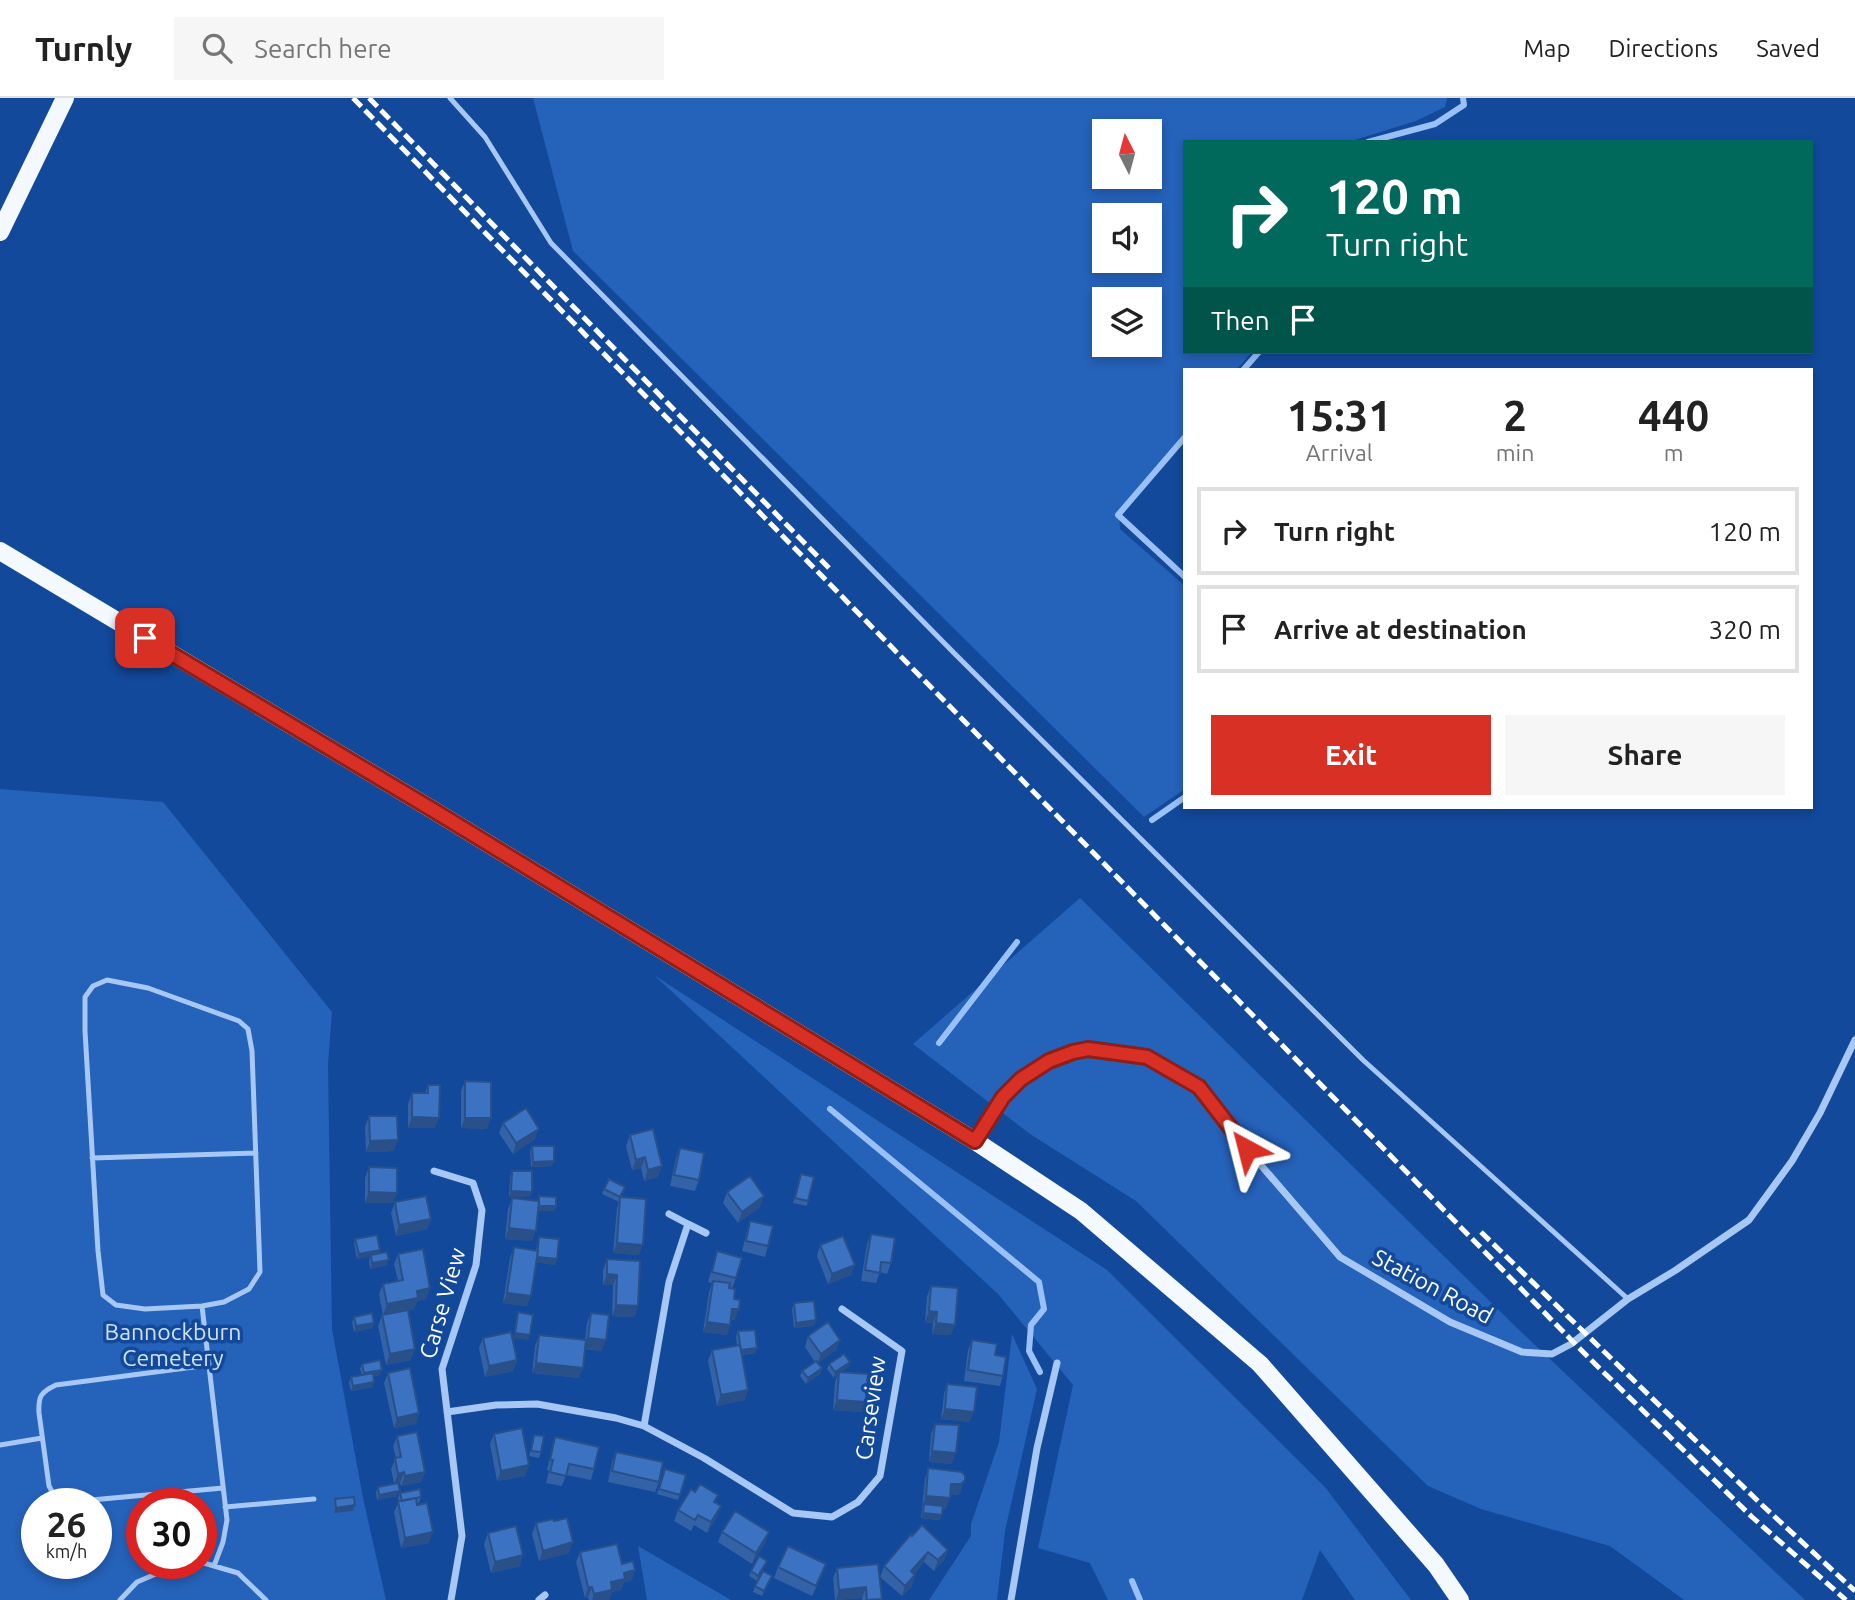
<!DOCTYPE html>
<html lang="en">
<head>
<meta charset="utf-8">
<style>
  body { margin:0; font-family:Ubuntu,sans-serif; background:#f6f6f6; color:#222; height:100vh; display:flex; flex-direction:column; font-size:26px; white-space:nowrap }
  * { box-sizing:border-box; margin:0 }
  p { font-size:23px; color:#767676 }
  .icon { flex:none; width:38px; height:38px; fill:none; stroke:currentColor; stroke-width:2; stroke-linecap:round; stroke-linejoin:round }
  .map { position:relative; flex:1; overflow:hidden }
  .drawer { position:absolute; left:1183px; top:270px; width:630px; height:441px; display:flex; flex-direction:column; background:#fff; border-radius:0px; box-shadow:0 4px 10px #0003 }
  .drawer>* { flex:none }
  .guide { position:absolute; left:1183px; top:42px; width:630px; height:214px; border-radius:0px; box-shadow:0 4px 10px #0003; background:#00695c; color:#fff; overflow:hidden }
  .needle { width:46px; rotate:354deg }
  .buttons { position:absolute; left:1092px; top:21px; display:grid; gap:14px }
  .buttons a { display:grid; place-items:center; width:70px; height:70px; border-radius:0px; background:#fff; box-shadow:0 4px 10px #0003; font-size:35px }
  .speed { position:absolute; left:21px; top:1390px; display:flex; gap:14px; font-size:35px; font-weight:700; text-align:center }
  .speed>* { display:grid; place-content:center; width:91px; height:91px; border-radius:50%; background:#fff; box-shadow:0 4px 10px #0003; line-height:1 }
  .speed small { font-size:18px; font-weight:400 }
  .speed .limit { border:10px solid #d22; background:#fff; color:#111 }
  .pin { position:absolute; display:grid; place-items:center; width:60px; height:60px; color:#fff; margin:-30px; border-radius:14px; box-shadow:0 4px 10px #0006 }
  .me { position:absolute; width:77px; margin:-38px; rotate:322deg; stroke-linejoin:round; filter:drop-shadow(0 0 5px #0008) }
  .turn { display:flex; align-items:center; gap:24px; height:147px; padding:0 28px; font-size:32px }
  .turn .icon { width:91px; height:91px; stroke-width:2.5 }
  .turn b { display:block; font-size:49px; line-height:60px }
  .then { display:flex; align-items:center; height:66px; padding:0 28px; background:#0003; gap:14px; font-size:26px }
  .eta { display:flex; justify-content:space-evenly; align-items:center; height:119px; text-align:center }
  .eta b { font-size:42px; font-weight:600; line-height:49px }
  .primary-button { display:flex; gap:14px; margin-top:auto; padding:14px 28px }
  .primary-button a { flex:1; height:80px; border-radius:0px; background:#d93025; color:#fff; font-size:28px; font-weight:600; line-height:80px; text-align:center }
  .primary-button a+a { background:#f6f6f6; color:#222 }
  ul { padding:0; list-style:none }
  li { display:flex; align-items:center; gap:21px; height:88px; margin:0 14px 10px; padding:0 14px; border:4px solid #e0e0e0; border-radius:0px }
  li div { flex:1 }
  li b { display:block; font-size:26px }
  li em { font-style:normal }
  header { display:flex; align-items:center; gap:42px; box-sizing:border-box; height:98px; padding:0 35px; background:#fff; border-bottom:2px solid #e0e0e0 }
  header strong { font-size:33px }
  nav { display:flex; gap:38px; margin-inline-start:auto; font-size:24px }
  .search { width:490px; height:63px; background:#f6f6f6; display:flex; align-items:center; gap:18px; box-sizing:border-box; padding:0 24px; border-radius:0px; color:#767676; font-size:26px }
  .map>svg:first-child { display:block }
  .green { fill:#2562ba; fill-rule:evenodd }
  .lines { fill:none; stroke-linecap:round; stroke-linejoin:round }
  .stream { stroke:#99c1f7; stroke-width:6 }
  .lane { stroke:#a7c7f4; stroke-width:5 }
  .street { stroke:#a7c7f4; stroke-width:7 }
  .primary { stroke:#f4f8ff; stroke-width:18 }
  .rail { stroke:#fff; stroke-width:5; stroke-dasharray:12 5; stroke-linecap:butt }
  .wall { fill:#3362a7 }
  .shaded-wall { fill:#295088 }
  .building { fill:#3b72c2; stroke:#295088; stroke-width:2 }
  .route-casing { stroke:#8d1f18; stroke-width:18 }
  .route { stroke:#d93025; stroke-width:12 }
  .labels { text-anchor:middle; dominant-baseline:central; stroke-width:7; stroke-linejoin:round; paint-order:stroke }
  .street-label { font-size:23px; fill:#fff; stroke:#12499b }
  .park-label { font-size:23px; fill:#cfe2fd; stroke:#12499b }
</style>
</head>
<body>
<header>
<strong>Turnly</strong>
<div class="search"><svg class="icon" aria-label="search" viewBox="0 0 24 24"><circle cx="10" cy="10" r="6"/><path d="M15 15l6 6"/></svg>Search here</div>
<nav><a>Map</a><a>Directions</a><a>Saved</a></nav>
</header>
<div class="map">
<svg width="1855" height="1502" viewBox="0 0 1855 1502">
  <rect width="100%" height="100%" fill="#12499b"/>
  <path class="green" d="M533,0H1447L1445,9L1416,23L1348,44H1185V254H1252L1237,271H1185V335L1119,415L1120,431L1185,488V691L1144,719L573,153ZM1150,33V79H1104V33ZM1150,117V163H1104V117ZM1150,201V247H1104V201Z
    M0,691L163,704L332,914L328,966L332,1231L363,1400L386,1502H0ZM37,1405H96V1465H37ZM142,1405H201V1465H142Z
    M1080,800L1516,1229L1805,1502H1684L1610,1448L1481,1411L1428,1388L1136,1103L1030,1036L913,946Z
    M654,877L1107,1172L1325,1389L1411,1502H1355L1320,1452L1302,1502H1108L1090,1465L1038,1450L1073,1287L998,1196Z
    M1012,1236L1037,1291L1005,1433L997,1502H929L971,1438V1426L999,1344Z
    M638,1448L731,1502H647Z"/>
  <g class="lines">
    <path class="stream" d="M1368,44L1435,26L1464,7L1463,0
      M1244,271L1259,254
      M1185,339L1118,417L1185,479
      M1152,722L1185,699
      M939,945L1017,844
      M830,1011L1039,1184L1044,1211L1031,1227L1029,1253L1040,1274
      M1132,1483L1140,1502"/>
    <path class="lane" d="M450,0L485,39L551,145L954,555L1363,962L1628,1201
      M92,1060L256,1055
      M202,1208L224,1204L249,1191L260,1174L252,953L248,931L239,923L148,890L107,882L93,888L85,899V933L98,1153L103,1197L116,1207L145,1211L202,1208L227,1422L223,1444L214,1468
      M209,1267L56,1287C41,1294 38,1298 39,1315L49,1388L56,1401L69,1404L223,1390
      M0,1347L42,1340
      M225,1409L314,1401
      M120,1502L137,1484L170,1470L204,1465L238,1475L266,1502"/>
    <path class="street" d="M975,1042L1003,999L1021,981L1049,963L1073,954L1088,951L1147,959L1199,990L1247,1051L1340,1159L1450,1224L1522,1254L1552,1256L1571,1246L1628,1201L1676,1172L1749,1122L1792,1063L1820,1015L1855,942
      M434,1073L473,1085L482,1112L476,1167L442,1271L462,1438L451,1502
      M688,1126L706,1135
      M447,1314L496,1307L537,1306L616,1320L644,1328L704,1360L793,1415L832,1419L858,1404L880,1378L902,1253L842,1211
      M644,1328L669,1184L688,1126L669,1116
      M539,1502L545,1497
      M1011,1502L1037,1350L1057,1265"/>
    <path class="primary" d="M0,134L65,0
      M0,453L433,712L975,1043L1081,1113L1260,1266L1436,1467L1460,1502"/>
    <path class="rail" d="M353,0L1588,1259L1752,1419L1846,1502
      M369,0L829,470
      M1481,1134L1762,1407L1855,1493"/>
  </g>
  <path class="wall" d="M465,983L487,1031L461,1030V993Z
    M428,987L435,1030H408V1006L412,995H425Z
    M369,1018L394,1053L366,1054L365,1029Z
    M503,1025L535,1041L513,1056L499,1035Z
    M630,1037L658,1079L644,1083L641,1070L632,1072L626,1048Z
    M532,1048L552,1068L531,1069L530,1053Z
    M680,1050L699,1082L695,1093L670,1088L676,1060Z
    M369,1069L393,1105H365V1080Z
    M512,1073L530,1099H509L510,1078Z
    M801,1076L808,1103L807,1108L793,1105Z
    M604,1091L621,1099L639,1157L613,1155L617,1110L619,1104L602,1096Z
    M727,1094L760,1109L738,1125L723,1105Z
    M539,1098L556,1108L554,1113H538L532,1143L505,1141L508,1111L512,1100L538,1103Z
    M395,1104L431,1121L427,1131L396,1138L391,1115Z
    M750,1123L768,1148L765,1159L742,1153L747,1133Z
    M871,1136L891,1165L887,1176L880,1174L876,1185L861,1183L867,1146Z
    M539,1139L555,1167L536,1164L527,1208L503,1205L510,1160L514,1149L536,1152Z
    M355,1141L378,1156L387,1167L370,1171L369,1163L370,1158L357,1161L354,1146Z
    M820,1147L851,1177L828,1186L817,1158Z
    M717,1153L736,1180L732,1191L735,1222L731,1221L727,1237L703,1234L709,1194L712,1185L708,1184Z
    M398,1156L426,1201L417,1203L414,1211L383,1217L379,1196L383,1186L398,1183L394,1166Z
    M607,1161L638,1208L634,1219L612,1218L613,1187H603V1172Z
    M931,1188L951,1237L932,1236L933,1225L925,1224L927,1198Z
    M794,1205L816,1222L814,1228L794,1230L792,1211Z
    M591,1215L602,1253L585,1251L579,1280L532,1275L535,1248L539,1237L585,1242L587,1225Z
    M382,1217L411,1262L386,1267L378,1228Z
    M354,1219L374,1225L372,1230L354,1234L352,1224Z
    M738,1233L757,1250L755,1255L742,1257L745,1302L717,1308L708,1263L712,1252L737,1247L736,1239Z
    M808,1238L840,1242L836,1252L818,1265L822,1270L820,1276L806,1286L800,1278L802,1273L815,1264L805,1249Z
    M483,1240L517,1262L513,1273L485,1279L479,1250Z
    M972,1242L995,1257L1003,1278L1000,1288L964,1283L968,1252Z
    M850,1264L848,1269L841,1274L866,1304L862,1314L833,1312L835,1284L838,1276L834,1280L827,1271L829,1266Z
    M362,1266L380,1277L373,1278V1289L351,1293L349,1285L351,1279L362,1277L360,1271Z
    M388,1275L416,1326L394,1330L384,1285Z
    M947,1286L970,1324L941,1321L944,1296Z
    M935,1326L952,1366L929,1364L931,1336Z
    M494,1336L529,1367L525,1378L497,1383L490,1346Z
    M534,1337L541,1354L539,1360L529,1358Z
    M397,1338L425,1374L421,1384L401,1388L400,1385H398V1398L377,1402L376,1394L378,1389L394,1385L391,1371L396,1360L393,1348Z
    M555,1339L594,1371L591,1382L566,1377L562,1388L546,1385L549,1373L547,1372L552,1349Z
    M616,1354L659,1384L655,1394L608,1384L612,1364Z
    M928,1370L961,1393L958,1397L950,1396L946,1411H943L940,1422L921,1420L925,1381Z
    M665,1371L686,1377L678,1402L657,1396Z
    M695,1394L718,1397L715,1405L717,1419L707,1435L694,1427L691,1433L674,1423L678,1412Z
    M400,1395L421,1399L419,1405H417L429,1445L401,1450L394,1414L399,1403L398,1400Z
    M335,1401L355,1407L353,1413L334,1415L333,1406Z
    M536,1425L569,1455L539,1463L532,1436Z
    M722,1434H769L765,1445L752,1466L718,1444Z
    M488,1435L520,1468L491,1475L484,1446Z
    M912,1438L948,1452L944,1462L934,1473L924,1464L914,1476L912,1488L902,1498L880,1479L884,1468Z
    M580,1454L622,1466L635,1472L631,1483L624,1484L621,1492L612,1494L609,1502H589L588,1499L585,1500L576,1464Z
    M767,1463L757,1483L749,1478L751,1473Z
    M778,1469L822,1477L812,1498L774,1480Z
    M837,1470L882,1502H862V1500L835,1502L833,1480Z
    M772,1478L762,1498L753,1494L755,1488Z"/>
  <path class="shaded-wall" d="M412,1019L439,1020L435,1030H408Z
    M465,1020H491L487,1031L461,1030Z
    M539,1031L535,1041L513,1056L516,1045Z
    M398,1042L394,1053L366,1054L370,1043Z
    M645,1059L641,1070L632,1072L636,1062Z
    M554,1063L552,1068L531,1069L533,1064Z
    M662,1068L658,1079L644,1083L648,1072Z
    M511,1093L532,1094L530,1099H509Z
    M369,1094L397,1095L393,1105H365Z
    M764,1098L760,1109L738,1125L742,1114Z
    M539,1108H556L554,1113H537Z
    M431,1121L427,1131L396,1138L399,1127Z
    M509,1130L536,1133L532,1143L505,1141Z
    M617,1145L643,1147L639,1157L613,1155Z
    M380,1152L378,1157L357,1161L359,1156Z
    M537,1159L557,1161L555,1167L535,1164Z
    M389,1162L387,1167L370,1171L372,1165Z
    M855,1167L851,1177L828,1186L832,1176Z
    M607,1176L617,1177L613,1187H603Z
    M430,1190L426,1201L417,1203L414,1211L383,1217L387,1206L417,1193Z
    M507,1195L531,1198L527,1208L503,1205Z
    M616,1207L638,1208L634,1219L612,1218Z
    M732,1211H739L735,1222L729,1221Z
    M929,1213L937,1214L933,1225L925,1224Z
    M816,1222L814,1228L794,1230L796,1225Z
    M707,1224L730,1227L727,1237L703,1234Z
    M374,1225L372,1230L354,1234L356,1228Z
    M936,1225L955,1227L951,1237L932,1236Z
    M515,1235L530,1237L528,1242L513,1240Z
    M588,1240L606,1242L602,1253L584,1250Z
    M840,1242L836,1252L817,1266L821,1256Z
    M757,1250L755,1255L738,1257L740,1252Z
    M415,1251L411,1262L386,1267L390,1256Z
    M517,1262L513,1273L485,1279L489,1268Z
    M850,1264L848,1269L834,1280L835,1274Z
    M536,1265L583,1270L579,1280L532,1275Z
    M822,1270L820,1276L806,1286L808,1280Z
    M382,1272L380,1277L362,1281L364,1275Z
    M374,1284L373,1289L351,1293L353,1288Z
    M748,1292L745,1302L717,1308L721,1297Z
    M837,1302L866,1304L862,1314L833,1312Z
    M945,1311L974,1314L970,1324L941,1321Z
    M419,1315L416,1326L394,1330L397,1320Z
    M932,1353L956,1355L952,1366L929,1364Z
    M529,1367L525,1378L497,1383L501,1373Z
    M404,1374L400,1385L394,1386L398,1376Z
    M425,1374L421,1384L401,1388L405,1378Z
    M965,1382L961,1393L958,1397L948,1396L951,1386Z
    M400,1393L398,1398L377,1402L379,1397Z
    M926,1398L950,1400L946,1411L924,1409V1406L922,1409Z
    M355,1407L353,1413L334,1415L336,1410Z
    M721,1408L717,1419L707,1435L711,1424Z
    M923,1415L942,1417L940,1422L921,1420Z
    M433,1434L429,1445L401,1450L405,1440Z
    M769,1434L765,1445L752,1466L756,1455Z
    M573,1444L569,1455L539,1463L543,1453Z
    M948,1452L944,1462L934,1473L938,1462Z
    M928,1454L924,1464L907,1483L911,1473Z
    M523,1457L520,1468L491,1475L495,1464Z
    M635,1472L631,1483L624,1484L621,1492L612,1494L609,1502H592L594,1496L624,1475Z
    M915,1477L912,1488L902,1498L905,1488Z
    M588,1489H592L588,1499L585,1500Z
    M866,1489L862,1500L836,1502L839,1492Z"/>
  <path class="building" d="M465,983L491,984V1020H465Z
    M428,987H440L439,1020L412,1019V995H428Z
    M526,1010L539,1031L516,1045L503,1025Z
    M369,1018H397L398,1042L370,1043Z
    M653,1031L662,1068L648,1072L645,1059L636,1062L630,1037Z
    M532,1048H554V1063L533,1064Z
    M680,1050L704,1055L699,1082L674,1077Z
    M369,1069L397,1070V1095L369,1094Z
    M512,1073H532V1094L511,1093Z
    M801,1076L814,1079L808,1103L795,1100Z
    M750,1078L764,1098L742,1114L727,1094Z
    M609,1081L625,1089L620,1099L604,1091Z
    M426,1098L431,1121L399,1127L395,1104Z
    M539,1098L556,1099V1108H539Z
    M620,1099L646,1101L643,1147L617,1145Z
    M512,1100L539,1103L536,1133L509,1130Z
    M750,1123L773,1128L768,1148L746,1143Z
    M871,1136L895,1140L891,1165L881,1164L880,1175L865,1172Z
    M377,1137L380,1152L359,1156L355,1141Z
    M843,1138L855,1167L832,1176L820,1147Z
    M539,1139L559,1141L557,1161L537,1159Z
    M514,1149L538,1153L531,1198L507,1195Z
    M423,1151L430,1190L417,1193L418,1200L387,1206L383,1186L403,1182L398,1156Z
    M717,1153L742,1160L736,1180L712,1174Z
    M387,1154L389,1162L372,1165L371,1157Z
    M607,1161L640,1163L638,1208L616,1207L617,1177L607,1176Z
    M713,1183L730,1185L729,1190L735,1191L734,1201L740,1202L739,1211H732L730,1227L707,1224Z
    M931,1188L958,1190L955,1227L936,1225L937,1214L929,1213Z
    M814,1203L816,1222L796,1225L794,1205Z
    M408,1212L415,1251L390,1256L382,1217Z
    M518,1214L533,1217L530,1237L515,1235Z
    M372,1215L374,1225L356,1228L354,1219Z
    M591,1215L609,1217L606,1242L588,1240Z
    M828,1224L840,1242L821,1256L808,1238Z
    M755,1232L757,1250L741,1252L738,1233Z
    M511,1234L517,1262L489,1268L483,1240Z
    M539,1237L586,1242L583,1270L536,1265Z
    M972,1242L997,1246L995,1257L1006,1259L1003,1278L968,1272Z
    M740,1247L748,1292L721,1297L712,1252Z
    M844,1256L850,1264L835,1274L829,1266Z
    M380,1262L382,1272L364,1275L362,1266Z
    M816,1263L822,1270L808,1280L802,1273Z
    M410,1270L419,1315L397,1320L388,1275Z
    M839,1274L868,1276L866,1304L837,1302Z
    M373,1275L374,1284L353,1288L351,1279Z
    M947,1286L977,1289L974,1314L945,1311Z
    M935,1326L959,1327L956,1355L932,1353Z
    M522,1330L529,1367L501,1373L494,1336Z
    M417,1334L425,1374L405,1378L404,1374L398,1376L395,1360L401,1359L397,1338Z
    M534,1337L544,1338L541,1354L531,1353Z
    M555,1339L599,1349L594,1371L569,1366L566,1378L550,1374L553,1362H550Z
    M616,1354L663,1364L659,1384L612,1373Z
    M928,1370L962,1374L965,1378V1382L961,1386H951L950,1400L926,1398Z
    M665,1371L686,1377L680,1397L659,1391Z
    M398,1385L400,1393L379,1397L378,1389Z
    M700,1386L718,1397L714,1404L721,1408L711,1424L698,1417L695,1422L678,1412L691,1391L695,1394Z
    M420,1391L421,1399L402,1403L400,1395Z
    M354,1399L355,1407L336,1410L335,1401Z
    M416,1400L417,1407L427,1405L433,1434L405,1440L398,1403Z
    M924,1406L943,1408L942,1417L923,1415Z
    M735,1413L769,1434L756,1455L722,1434Z
    M567,1420L573,1444L543,1453L536,1425L553,1421L554,1423Z
    M922,1427L948,1452L938,1462L928,1454L911,1473L915,1477L905,1488L884,1468L911,1436L912,1438Z
    M516,1428L523,1457L495,1464L488,1435Z
    M617,1446L622,1466L633,1463L635,1472L624,1475L625,1481L611,1484L612,1492L594,1496L592,1489H588L580,1454Z
    M788,1448L826,1466L816,1488L778,1469Z
    M759,1458L767,1463L758,1478L751,1473Z
    M878,1466L882,1501L867,1502L866,1489L839,1492L837,1470Z
    M763,1473L772,1478L764,1493L755,1488Z"/>
  <g class="lines">
    <defs>
      <path id="route" d="M145,540L433,712L975,1043L1003,999L1021,981L1049,963L1073,954L1088,951L1147,959L1199,989L1247,1051"/>
    </defs>
    <use href="#route" class="route-casing"/>
    <use href="#route" class="route"/>
  </g>
  <g class="labels">
    <g class="street-label">
      <text transform="translate(1433 1188) rotate(28)">Station Road</text>
      <text transform="translate(442 1205) rotate(-74)">Carse View</text>
      <text transform="translate(870 1310) rotate(-82)">Carseview</text>
    </g>
    <g class="park-label">
      <text x="173" y="1233">Bannockburn<tspan x="173" dy="26">Cemetery</tspan></text>
    </g>
  </g>
</svg>
<div class="buttons">
<a><svg class="needle" viewBox="-14 -14 28 28"><path d="M0-13l5 13h-10z" fill="#e53935"/><path d="M0 13l5-13h-10z" fill="#767676"/></svg></a>
<a><svg class="icon" aria-label="sound" viewBox="0 0 24 24"><path d="M4 9h4l5-4v14l-5-4H4zM17 9q2 3 0 6"/></svg></a>
<a><svg class="icon" aria-label="layers" viewBox="0 0 24 24"><path d="M12 4l9 5-9 5-9-5zM3 14l9 5 9-5"/></svg></a>
</div>
<div class="speed"><div>26<small>km/h</small></div><div class="limit">30</div></div>
<div class="pin" style="left:145px;top:540px;background:#d93025"><svg class="icon" aria-label="arrive" viewBox="0 0 24 24"><path d="M6 21V4h12l-3 4 3 4H6"/></svg></div>
<svg class="me" style="left:1247px;top:1051px" viewBox="-20 -20 40 40"><path d="M0-17L14 15 0 8-14 15z" fill="#d93025" stroke="#fff" stroke-width="4"/></svg>
<div class="guide">
<div class="turn"><svg class="icon" aria-label="right" viewBox="0 0 24 24"><path d="M7 20v-9h11M14 6l5 5-5 5"/></svg><div><b>120 m</b>Turn right</div></div>
<div class="then">Then<svg class="icon" aria-label="arrive" viewBox="0 0 24 24"><path d="M6 21V4h12l-3 4 3 4H6"/></svg></div>
</div>
<section class="drawer">
<div class="eta">
<div><b>15:31</b><p>Arrival</p></div>
<div><b>2</b><p>min</p></div>
<div><b>440</b><p>m</p></div>
</div>
<ul>
<li><svg class="icon" aria-label="right" viewBox="0 0 24 24"><path d="M7 20v-9h11M14 6l5 5-5 5"/></svg><div><b>Turn right</b></div><em>120 m</em></li>
<li><svg class="icon" aria-label="arrive" viewBox="0 0 24 24"><path d="M6 21V4h12l-3 4 3 4H6"/></svg><div><b>Arrive at destination</b></div><em>320 m</em></li>
</ul>
<div class="primary-button"><a>Exit</a><a>Share</a></div>
</section>
</div>
</body>
</html>
